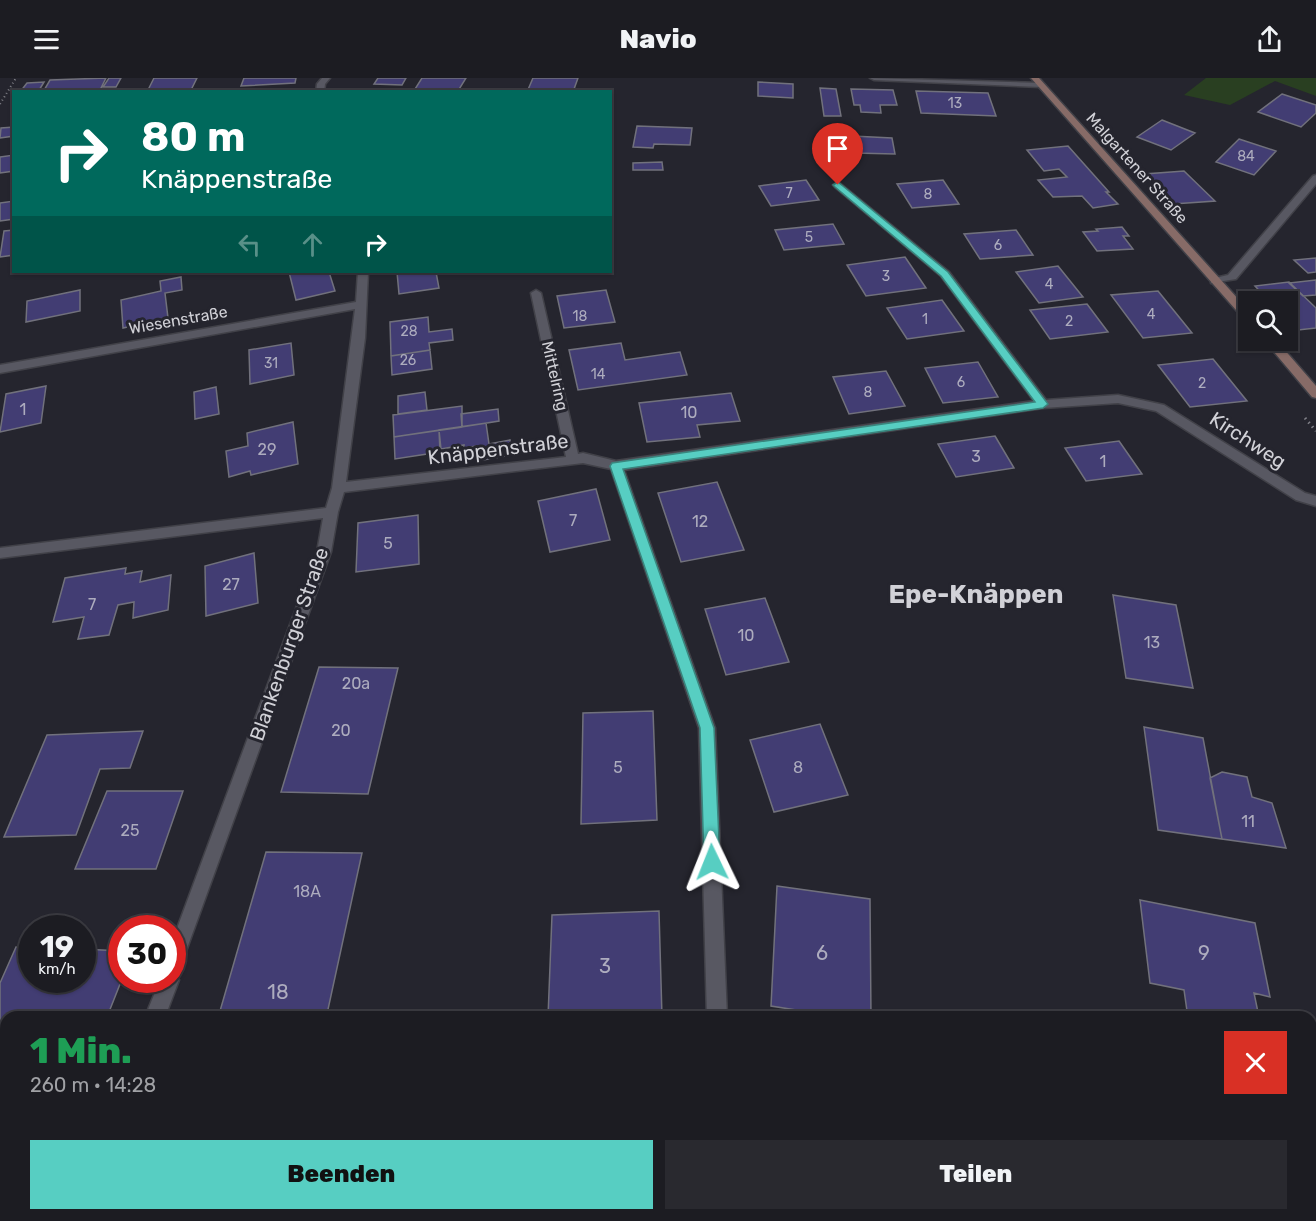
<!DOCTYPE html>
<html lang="de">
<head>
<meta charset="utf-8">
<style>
  body { margin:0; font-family:Rubik,sans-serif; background:#29292f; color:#f1f3f6; height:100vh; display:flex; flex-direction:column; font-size:22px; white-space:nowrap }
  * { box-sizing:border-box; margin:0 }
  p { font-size:20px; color:#a0a1a5 }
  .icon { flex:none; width:33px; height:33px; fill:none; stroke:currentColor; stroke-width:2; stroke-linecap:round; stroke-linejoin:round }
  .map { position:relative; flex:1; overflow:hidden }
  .panel { position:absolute; left:0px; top:933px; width:1317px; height:210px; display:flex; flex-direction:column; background:#1c1c22; border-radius:18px 18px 0 0; box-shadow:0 2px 4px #0004,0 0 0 2px #3a3a40 }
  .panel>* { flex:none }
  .top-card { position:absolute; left:12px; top:12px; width:600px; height:183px; border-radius:0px; box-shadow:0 2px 4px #0004,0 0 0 2px #3a3a40; background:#00695c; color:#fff; overflow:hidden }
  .buttons { position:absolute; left:1238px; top:213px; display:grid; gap:12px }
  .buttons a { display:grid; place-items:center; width:60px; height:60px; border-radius:0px; background:#1c1c22; box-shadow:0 2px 4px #0004,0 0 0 2px #3a3a40; font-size:30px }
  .speed { position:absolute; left:18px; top:837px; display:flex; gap:12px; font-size:30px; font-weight:700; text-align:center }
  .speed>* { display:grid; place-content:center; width:78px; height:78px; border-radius:50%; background:#1c1c22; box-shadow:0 2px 4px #0004,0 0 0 2px #3a3a40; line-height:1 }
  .speed small { font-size:15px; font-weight:400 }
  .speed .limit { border:9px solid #d22; background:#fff; color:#111 }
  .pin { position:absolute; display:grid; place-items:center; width:51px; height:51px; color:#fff; margin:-62px -26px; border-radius:50% 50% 50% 0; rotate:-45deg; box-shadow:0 0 6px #0007 }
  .pin .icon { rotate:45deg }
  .me { position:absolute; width:66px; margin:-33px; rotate:358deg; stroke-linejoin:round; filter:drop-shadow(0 0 4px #0008) }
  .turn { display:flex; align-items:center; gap:21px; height:126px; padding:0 30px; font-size:27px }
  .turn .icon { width:78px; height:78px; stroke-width:2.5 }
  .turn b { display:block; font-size:42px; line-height:51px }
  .lanes { display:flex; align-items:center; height:57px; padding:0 30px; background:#0003; justify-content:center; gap:30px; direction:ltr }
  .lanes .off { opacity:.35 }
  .round { display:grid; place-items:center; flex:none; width:63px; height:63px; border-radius:0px; background:#29292f }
  .headline { display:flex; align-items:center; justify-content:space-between; height:102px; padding:0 30px }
  h1 { font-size:36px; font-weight:800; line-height:45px; color:#1e9e55 }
  .button { display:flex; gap:12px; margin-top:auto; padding:12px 30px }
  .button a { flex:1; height:69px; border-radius:0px; background:#57cec2; color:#111; font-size:24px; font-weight:800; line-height:69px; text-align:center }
  .button a+a { background:#29292f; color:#f1f3f6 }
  header { display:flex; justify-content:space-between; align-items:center; height:78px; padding:0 30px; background:#1c1c22; font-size:27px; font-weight:800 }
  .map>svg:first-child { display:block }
  .green { fill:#293f21 }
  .building { fill:#423d73; stroke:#71717c; stroke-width:1.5 }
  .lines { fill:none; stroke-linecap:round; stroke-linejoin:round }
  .street-casing { stroke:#414148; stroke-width:3 }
  .secondary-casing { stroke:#414148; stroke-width:3 }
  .path-far1 { stroke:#818188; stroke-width:2; stroke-dasharray:1 3; stroke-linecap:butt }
  .path { stroke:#818188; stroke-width:3; stroke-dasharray:1.5 4; stroke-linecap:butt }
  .street { fill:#585862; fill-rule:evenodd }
  .secondary { fill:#876b67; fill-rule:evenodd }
  .route { fill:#57cec2; stroke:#39867e; stroke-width:1.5 }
  .labels { text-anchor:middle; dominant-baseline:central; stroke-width:6; stroke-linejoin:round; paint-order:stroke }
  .far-number-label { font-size:14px; fill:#adacbe }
  .far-street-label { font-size:16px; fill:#d1d1d7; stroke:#25252e }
  .number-label { font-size:16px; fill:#adacbe }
  .street-label { font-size:20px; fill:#d1d1d7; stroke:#25252e }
  .near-number-label { font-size:20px; fill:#adacbe }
  .district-label { font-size:26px; font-weight:bold; fill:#d1d1d7; stroke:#25252e }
</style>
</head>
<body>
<header><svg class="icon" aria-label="menu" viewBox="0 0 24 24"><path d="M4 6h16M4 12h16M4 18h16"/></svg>Navio<svg class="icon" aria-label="share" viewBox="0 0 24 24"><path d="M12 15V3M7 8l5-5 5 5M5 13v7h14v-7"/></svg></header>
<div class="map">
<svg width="1316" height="1143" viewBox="0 0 1316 1143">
  <rect width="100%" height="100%" fill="#25252e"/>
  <path class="green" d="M1206,0H1316V18L1275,3L1230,27L1184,17Z"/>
  <path class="building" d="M106,0L99,14H43L50,2Z
    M109,0H121L116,9H103Z
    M154,0H197L190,14H147Z
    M244,0H296L295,5L241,8Z
    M378,0H406L402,7L374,6Z
    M422,0H466L458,13L415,11Z
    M533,0H578L573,14H527Z
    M44,4L38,14H20L27,5Z
    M758,4L793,6V20L758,18Z
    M820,10L836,11L841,38H824Z
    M851,11L893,12L897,27H880L881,35L861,34L860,27H854Z
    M916,13L988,15L996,38L921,35Z
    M1282,16L1316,27V35L1301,49L1258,34Z
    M1162,42L1195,55L1171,72L1137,59Z
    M637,48L692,50L690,67L654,66L653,70L633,69Z
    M14,49V58L0,60L1,50Z
    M852,58L892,60L895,76L854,75Z
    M1239,61L1276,73L1254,97L1216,84Z
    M1068,68L1109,114H1106L1118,126L1093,130L1082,118L1053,119L1038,102L1067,99L1059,91L1044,93L1027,72Z
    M14,77V93L0,95V79Z
    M662,84L663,92H633V85Z
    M1184,93L1215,123L1173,126L1145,96Z
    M806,102L819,122L771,128L759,108Z
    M943,102L959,126L912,130L897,106Z
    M14,123V141L0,143V125Z
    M833,146L844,166L784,172L775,152Z
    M1122,149L1129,158H1123L1133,171L1097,173L1083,154L1098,153L1096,151Z
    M14,152V177L0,179L4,153Z
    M1016,152L1033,177L980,181L964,156Z
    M905,179L926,210L866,218L847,187Z
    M1316,180V194L1308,195L1294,182Z
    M1058,188L1083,219L1039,225L1016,194Z
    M289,194H329L335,213L296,222Z
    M397,194H436L439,210L399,216Z
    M181,199L182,212L165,215L168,240L123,250L121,222L161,213L160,203Z
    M1316,202V217L1303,218L1289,205Z
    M1289,204L1316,230V250L1298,252L1287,240V224H1270L1255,208Z
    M80,212V233L26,244L27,223Z
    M606,212L615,244L564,250L557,218Z
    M1158,213L1192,255L1143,260L1111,217Z
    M942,222L964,253L907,261L887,230Z
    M1087,226L1108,254L1050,261L1030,232Z
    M428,239L429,254L452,251L453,262L429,265L430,272L391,278L390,244Z
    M291,265L294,297L250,306L249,272Z
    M621,265L625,282L680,274L687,297L578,312L569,272Z
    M430,272L432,291L392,297L391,278Z
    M1213,281L1247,323L1190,329L1158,287Z
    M978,284L998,319L943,325L925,290Z
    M886,293L905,328L849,336L833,299Z
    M46,308L41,345L0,354L6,316Z
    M216,309L219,336L195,341L194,314Z
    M425,314L427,332L398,336V318Z
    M731,315L740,343L697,347L700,359L647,364L639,325Z
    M462,328V349L394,359L393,337Z
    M498,331L499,343L462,349L461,336Z
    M293,344L298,386L251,397L250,393L229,399L226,373L248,368L247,355Z
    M486,345L489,366L510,362L512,377L478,383L476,368L464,370V367L441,371L439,352Z
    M439,352L440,374L395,381L394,359Z
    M995,358L1014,390L956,399L938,366Z
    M1119,363L1142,396L1086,403L1065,370Z
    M717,404L744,472L681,484L658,415Z
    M596,411L610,462L550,474L538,423Z
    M418,437L419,486L356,494L358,445Z
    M254,475L258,525L206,538L205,488Z
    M126,490L125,496L142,493L140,504L171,497L168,532L133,540L134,524L118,527L109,557L78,561L84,539L53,544L65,500Z
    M1113,517L1176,527L1193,610L1126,600Z
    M765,520L789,584L726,597L705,531Z
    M319,589L398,590L368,716L281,714Z
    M653,633L657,742L581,746L583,635Z
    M820,646L848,717L774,734L750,662Z
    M1144,649L1203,660L1222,761L1158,752Z
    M143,653L130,690L100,691L76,757L4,759L47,657Z
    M1222,694L1247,699L1252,719L1272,725L1286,770L1222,761L1210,700Z
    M107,713H183L156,791H75Z
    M266,774L362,775L327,936L220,933Z
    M777,808L870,821L871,939H841L771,928Z
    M1140,822L1255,845L1270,919L1254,915L1259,939H1213L1187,933L1184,912L1150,905Z
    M659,833L662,939H548L552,837Z
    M16,869L32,870V902H82V871L122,873V901L107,939H6V1002H0V905Z
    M540,1137H654L653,1143H539Z
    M1222,1137H1311L1312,1143H1223Z"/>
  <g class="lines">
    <defs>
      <path id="street" d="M322,0H330L325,6L324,14H316L317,6Z
        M870,0L1041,5L1045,7L1041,9L874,2Z
        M1316,97V106L1236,201L1211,205V201L1228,197L1313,98Z
        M838,104L949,194L1046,322L1118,317L1164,327L1305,415L1316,418V428L1296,422L1156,333L1118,325L1043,330L624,392L715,650L727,939H707L699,650L611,391L583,385L344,414L338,434L331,474L177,898L179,902L165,939H145L160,902H172V864L317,474L323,440L0,480V470L326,430L332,410L355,231L0,295V287L356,224L358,194H368L365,260L346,404L566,379L531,215L536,212L541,215L578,376L583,375L616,383L1034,323L941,198L835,109L833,107Z
        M72,1137H94L92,1143H70Z
        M704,1137H726L725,1143H703Z"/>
      <path id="secondary" d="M1031,0H1039L1248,232V242L1244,241Z
        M1264,262H1276L1316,308V320L1312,319Z"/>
    </defs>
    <use href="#street" class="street-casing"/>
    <use href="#secondary" class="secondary-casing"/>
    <path class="path-far1" d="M0,26L16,0"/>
    <path class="path" d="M1305,340L1316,353"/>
    <use href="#street" class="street"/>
    <use href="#secondary" class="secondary"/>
  </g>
  <path class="route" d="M838,104L948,194L1048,326L1043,330L623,391L714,650L720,784L717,789L712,792L706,789L704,784L700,650L610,388L612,385L1035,324L941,198L835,109L833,107Z"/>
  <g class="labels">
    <g class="far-number-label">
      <text x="955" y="25">13</text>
      <text x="1246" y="78">84</text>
      <text x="789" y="115">7</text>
      <text x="928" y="116">8</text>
      <text x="809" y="159">5</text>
      <text x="998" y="167">6</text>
      <text x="886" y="198">3</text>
      <text x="1049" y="206">4</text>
      <text x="1151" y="236">4</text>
      <text x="580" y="238">18</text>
      <text x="925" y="241">1</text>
      <text x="1069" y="243">2</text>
      <text x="409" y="253">28</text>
      <text x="408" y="282">26</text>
      <text x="271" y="285">31</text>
      <text x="598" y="296">14</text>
      <text x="961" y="304">6</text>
      <text x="1202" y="305">2</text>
      <text x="868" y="314">8</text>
    </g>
    <g class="far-street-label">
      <text transform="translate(1137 90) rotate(48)">Malgartener Straße</text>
      <text transform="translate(178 242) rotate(-10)">Wiesenstraße</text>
      <text transform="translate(555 298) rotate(77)">Mittelring</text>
    </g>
    <g class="number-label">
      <text x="23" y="331">1</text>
      <text x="689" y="334">10</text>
      <text x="267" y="371">29</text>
      <text x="976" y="378">3</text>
      <text x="1103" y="383">1</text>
      <text x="573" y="442">7</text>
      <text x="700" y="443">12</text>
      <text x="388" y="465">5</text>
      <text x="231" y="506">27</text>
      <text x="92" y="526">7</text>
      <text x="746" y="557">10</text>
      <text x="1152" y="564">13</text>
      <text x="356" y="605">20a</text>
      <text x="341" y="652">20</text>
      <text x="618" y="689">5</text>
      <text x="798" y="689">8</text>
      <text x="1248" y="743">11</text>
      <text x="130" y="752">25</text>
      <text x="307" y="813">18A</text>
    </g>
    <g class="street-label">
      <text transform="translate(1248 362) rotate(33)">Kirchweg</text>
      <text transform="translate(498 371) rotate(-7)">Knäppenstraße</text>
      <text transform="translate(289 566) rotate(-71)">Blankenburger Straße</text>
    </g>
    <g class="near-number-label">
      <text x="822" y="875">6</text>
      <text x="1204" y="875">9</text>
      <text x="605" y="888">3</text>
      <text x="278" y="914">18</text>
    </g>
    <g class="district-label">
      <text x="976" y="516">Epe-Knäppen</text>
    </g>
  </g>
</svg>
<div class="buttons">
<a><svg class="icon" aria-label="search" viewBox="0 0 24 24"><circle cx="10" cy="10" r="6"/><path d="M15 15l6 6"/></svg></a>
</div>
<div class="speed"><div>19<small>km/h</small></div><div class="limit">30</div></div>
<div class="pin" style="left:838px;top:107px;background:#d93025"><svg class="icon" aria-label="arrive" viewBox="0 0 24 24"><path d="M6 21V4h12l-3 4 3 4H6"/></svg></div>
<svg class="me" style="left:712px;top:784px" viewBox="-20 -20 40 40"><path d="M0-17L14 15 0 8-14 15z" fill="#57cec2" stroke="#fff" stroke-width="4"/></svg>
<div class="top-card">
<div class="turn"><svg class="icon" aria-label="right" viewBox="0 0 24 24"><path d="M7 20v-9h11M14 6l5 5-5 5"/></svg><div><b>80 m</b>Knäppenstraße</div></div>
<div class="lanes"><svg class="icon off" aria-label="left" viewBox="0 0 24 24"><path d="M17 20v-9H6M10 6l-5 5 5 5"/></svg><svg class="icon off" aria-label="ahead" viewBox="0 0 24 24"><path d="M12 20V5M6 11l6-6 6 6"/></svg><svg class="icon" aria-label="right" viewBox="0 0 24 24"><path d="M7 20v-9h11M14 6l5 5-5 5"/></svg></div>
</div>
<section class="panel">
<div class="headline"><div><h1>1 Min.</h1><p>260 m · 14:28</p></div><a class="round" style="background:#d93025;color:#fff"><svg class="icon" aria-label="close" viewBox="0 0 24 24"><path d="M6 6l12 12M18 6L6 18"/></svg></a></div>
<div class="button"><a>Beenden</a><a>Teilen</a></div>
</section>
</div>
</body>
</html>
